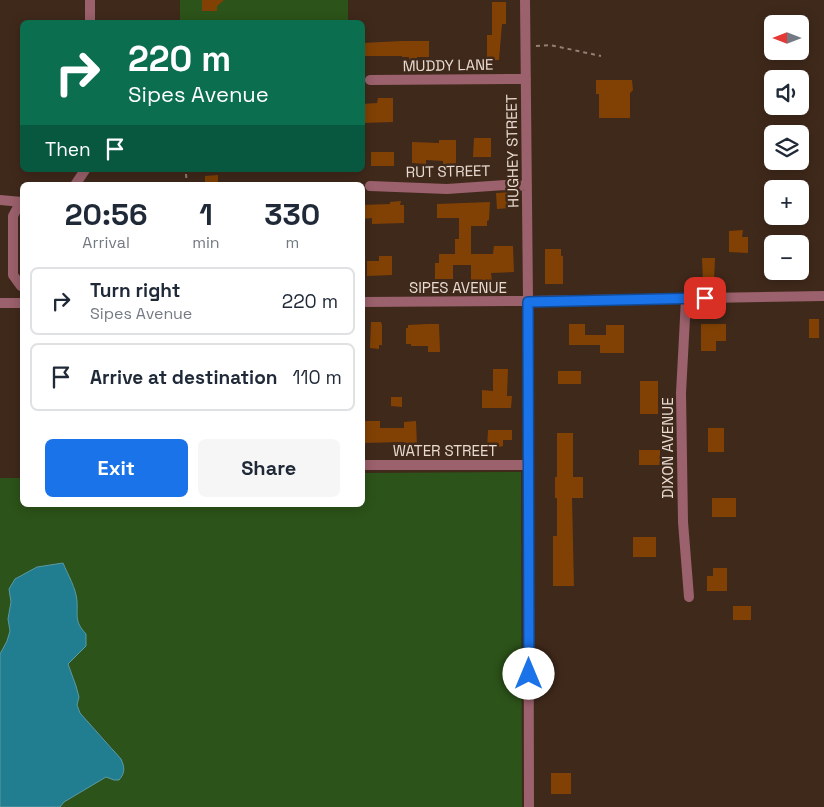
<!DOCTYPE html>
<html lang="en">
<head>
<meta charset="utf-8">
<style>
  body { margin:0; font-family:"Space Grotesk",sans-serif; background:#f6f6f7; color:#1f2937; height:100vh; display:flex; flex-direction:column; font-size:19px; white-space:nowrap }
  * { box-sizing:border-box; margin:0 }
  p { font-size:16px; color:#747a83 }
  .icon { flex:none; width:28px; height:28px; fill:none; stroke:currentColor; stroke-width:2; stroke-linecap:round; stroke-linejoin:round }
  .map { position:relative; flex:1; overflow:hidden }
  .panel { position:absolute; left:20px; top:182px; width:345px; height:325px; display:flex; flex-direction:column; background:#fff; border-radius:8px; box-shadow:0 2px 12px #0003 }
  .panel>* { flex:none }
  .top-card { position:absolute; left:20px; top:20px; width:345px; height:152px; border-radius:8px; box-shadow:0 2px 12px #0003; background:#0b6e4f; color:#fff; overflow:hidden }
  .needle { width:32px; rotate:270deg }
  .fabs { position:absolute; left:764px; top:15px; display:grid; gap:10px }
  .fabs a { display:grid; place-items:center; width:45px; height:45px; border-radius:8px; background:#fff; box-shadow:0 2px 12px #0003; font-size:25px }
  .pin { position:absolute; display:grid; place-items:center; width:42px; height:42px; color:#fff; margin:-21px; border-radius:10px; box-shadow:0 2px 8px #0006 }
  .me { position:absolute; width:55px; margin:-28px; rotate:0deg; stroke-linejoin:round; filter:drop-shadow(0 0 4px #0008) }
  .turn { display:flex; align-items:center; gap:18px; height:105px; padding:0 25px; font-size:22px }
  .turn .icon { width:65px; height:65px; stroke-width:2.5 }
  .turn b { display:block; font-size:35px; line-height:42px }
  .then { display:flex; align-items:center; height:48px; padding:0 25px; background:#0003; gap:10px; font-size:19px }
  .eta { display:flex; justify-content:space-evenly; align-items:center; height:85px; text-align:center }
  .eta b { font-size:30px; font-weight:600; line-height:35px }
  .button { display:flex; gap:10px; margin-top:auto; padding:10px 25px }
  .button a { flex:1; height:58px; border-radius:8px; background:#1a73e8; color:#fff; font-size:20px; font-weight:600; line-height:58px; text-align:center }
  .button a+a { background:#f6f6f7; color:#1f2937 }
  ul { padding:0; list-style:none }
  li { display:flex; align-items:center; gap:15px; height:68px; margin:0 10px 8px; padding:0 15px; border:2px solid #e0e1e3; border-radius:8px }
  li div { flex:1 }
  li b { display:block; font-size:19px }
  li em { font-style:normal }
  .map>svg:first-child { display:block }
  .green { fill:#2c5319 }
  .water { fill:#207e90; stroke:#5c9aa4 }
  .building { fill:#814104 }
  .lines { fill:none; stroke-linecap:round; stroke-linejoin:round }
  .path { stroke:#928074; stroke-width:2; stroke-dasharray:4 4; stroke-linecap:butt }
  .minor { stroke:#9b616c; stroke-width:10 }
  .tertiary { stroke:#9b616c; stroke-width:10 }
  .route-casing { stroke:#114b97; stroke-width:12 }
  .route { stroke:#1a73e8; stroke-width:9 }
  .labels { text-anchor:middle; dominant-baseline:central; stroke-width:5; stroke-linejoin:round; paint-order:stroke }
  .street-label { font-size:15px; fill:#e9dbd2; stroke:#3f291b }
</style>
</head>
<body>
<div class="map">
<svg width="824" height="807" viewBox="0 0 824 807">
  <rect width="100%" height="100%" fill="#3f291b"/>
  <path class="green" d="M180,0H348V22H180Z
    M521,472L522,807H60L64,802L106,776L114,780L113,749L80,713L77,705L76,686L68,664L86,646L78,626L76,611L77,601L74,587L63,563L37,567L15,579L9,589L11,602L8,619L10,631L7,641L0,654V478H22V505H362L363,473Z"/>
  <path class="water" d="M63,563C68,575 76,588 77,601C78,616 74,621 86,634V646L68,664L76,686L79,697L77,705L80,713L121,759C125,768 125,773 119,780H114L106,777L64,802L60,807H0V654L7,641L10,631L8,619L11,602L9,589L15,579L37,567Z"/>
  <path class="building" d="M202,0H224L217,6V11H202Z
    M492,2H506V24H502L499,60H487V35H492Z
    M402,41H429V57H417V60L409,59V57H402V56H362V43Z
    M596,80H632L633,90L630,93V118H599V94H596Z
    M378,98H393V122L362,123V104L377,103Z
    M474,138H491V157H473Z
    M439,140H456V171H446V165H443V161L426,160V164L412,163V142L439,143Z
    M371,152H394V166H371Z
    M218,175V185H205V176Z
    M513,192V201L509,202L510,208L497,209L496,193Z
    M401,201L400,205H404V223L372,224V218L362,219V205L390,204V202Z
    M490,202L489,220L487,221V226H471V254H493L494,246H513L514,272L491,273L492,281H471V265H453V279H435V263H439V254H455V239H459V218H437V204Z
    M743,230L742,237H748V253L729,252V231Z
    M545,249H561V256H563V284H545Z
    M379,256H392V275L367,276V261H379Z
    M702,258H715L714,280L703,281Z
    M809,319H819V338H809Z
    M371,322H381L382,325V345H379V349L370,348Z
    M428,324H439L440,352H428V346H411V344H406V328H408V325Z
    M569,324H585V335H606V325H624V353H600V345H569Z
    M701,324H726V341H716V351H701Z
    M493,369H508L507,396H512L511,408H482V390L493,391Z
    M558,371H581V384H558Z
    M640,381H658V414H640Z
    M391,397H402V407L391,406Z
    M362,421H380V428H404V422L416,421L417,446H413V450H404V442L362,443Z
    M708,428H724V452H708Z
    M488,430H512V440H503V446L496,448V450H487Z
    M557,433H573V477H583V498H572L574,586H553V536H557V498H555V477H557Z
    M639,450H660V465H639Z
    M712,498H736V517H712Z
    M633,537H656V557H633Z
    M713,568H727V591H707V576H713Z
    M733,606H751V620H733Z
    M551,773H571V794H551Z"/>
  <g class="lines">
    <path class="path" d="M536,46L550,45L601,56
      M186,174L187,185"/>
    <path class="minor" d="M525,0L528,301L529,807
      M90,22V0
      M370,80L526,79
      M75,185L85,170
      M370,186L447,189L505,185L527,186
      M0,200L22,202
      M20,203L13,216V275L21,286
      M686,299L681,393L683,522L689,597
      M362,465H528"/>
    <path class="tertiary" d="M362,302L528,301L824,296
      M0,303H22"/>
  </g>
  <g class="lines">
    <defs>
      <path id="route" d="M529,674L528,302L705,298"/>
    </defs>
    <use href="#route" class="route-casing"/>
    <use href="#route" class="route"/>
  </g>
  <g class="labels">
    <g class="street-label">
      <text transform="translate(448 65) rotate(-1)">MUDDY LANE</text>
      <text transform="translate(512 151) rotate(-91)">HUGHEY STREET</text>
      <text transform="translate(448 171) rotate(-1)">RUT STREET</text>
      <text x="458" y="287">SIPES AVENUE</text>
      <text transform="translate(667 448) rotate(-90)">DIXON AVENUE</text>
      <text x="445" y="450">WATER STREET</text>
    </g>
  </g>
</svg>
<div class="fabs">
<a><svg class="needle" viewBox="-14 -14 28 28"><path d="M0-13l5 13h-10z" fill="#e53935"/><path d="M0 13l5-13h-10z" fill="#747a83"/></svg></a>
<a><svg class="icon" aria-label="sound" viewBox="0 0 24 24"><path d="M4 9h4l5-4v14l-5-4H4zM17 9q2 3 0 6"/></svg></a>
<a><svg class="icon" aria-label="layers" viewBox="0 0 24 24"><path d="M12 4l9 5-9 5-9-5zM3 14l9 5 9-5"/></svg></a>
<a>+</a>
<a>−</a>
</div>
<div class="pin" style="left:705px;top:298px;background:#d93025"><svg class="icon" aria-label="arrive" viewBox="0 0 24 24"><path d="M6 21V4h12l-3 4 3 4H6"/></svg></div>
<svg class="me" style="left:529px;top:674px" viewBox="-20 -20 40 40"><circle r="19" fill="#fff"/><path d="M0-13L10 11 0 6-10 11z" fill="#1a73e8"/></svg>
<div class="top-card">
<div class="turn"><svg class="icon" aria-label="right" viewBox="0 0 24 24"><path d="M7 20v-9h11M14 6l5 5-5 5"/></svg><div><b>220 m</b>Sipes Avenue</div></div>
<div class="then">Then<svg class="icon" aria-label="arrive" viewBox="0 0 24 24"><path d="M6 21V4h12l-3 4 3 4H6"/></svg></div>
</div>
<section class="panel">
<div class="eta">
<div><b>20:56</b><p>Arrival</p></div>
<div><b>1</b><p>min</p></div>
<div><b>330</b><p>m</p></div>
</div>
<ul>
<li><svg class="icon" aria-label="right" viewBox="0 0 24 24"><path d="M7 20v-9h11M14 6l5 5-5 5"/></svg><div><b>Turn right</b><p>Sipes Avenue</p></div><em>220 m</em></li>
<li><svg class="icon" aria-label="arrive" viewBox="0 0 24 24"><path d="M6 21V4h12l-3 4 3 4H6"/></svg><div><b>Arrive at destination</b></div><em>110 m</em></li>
</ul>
<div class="button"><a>Exit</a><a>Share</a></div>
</section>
</div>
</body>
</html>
